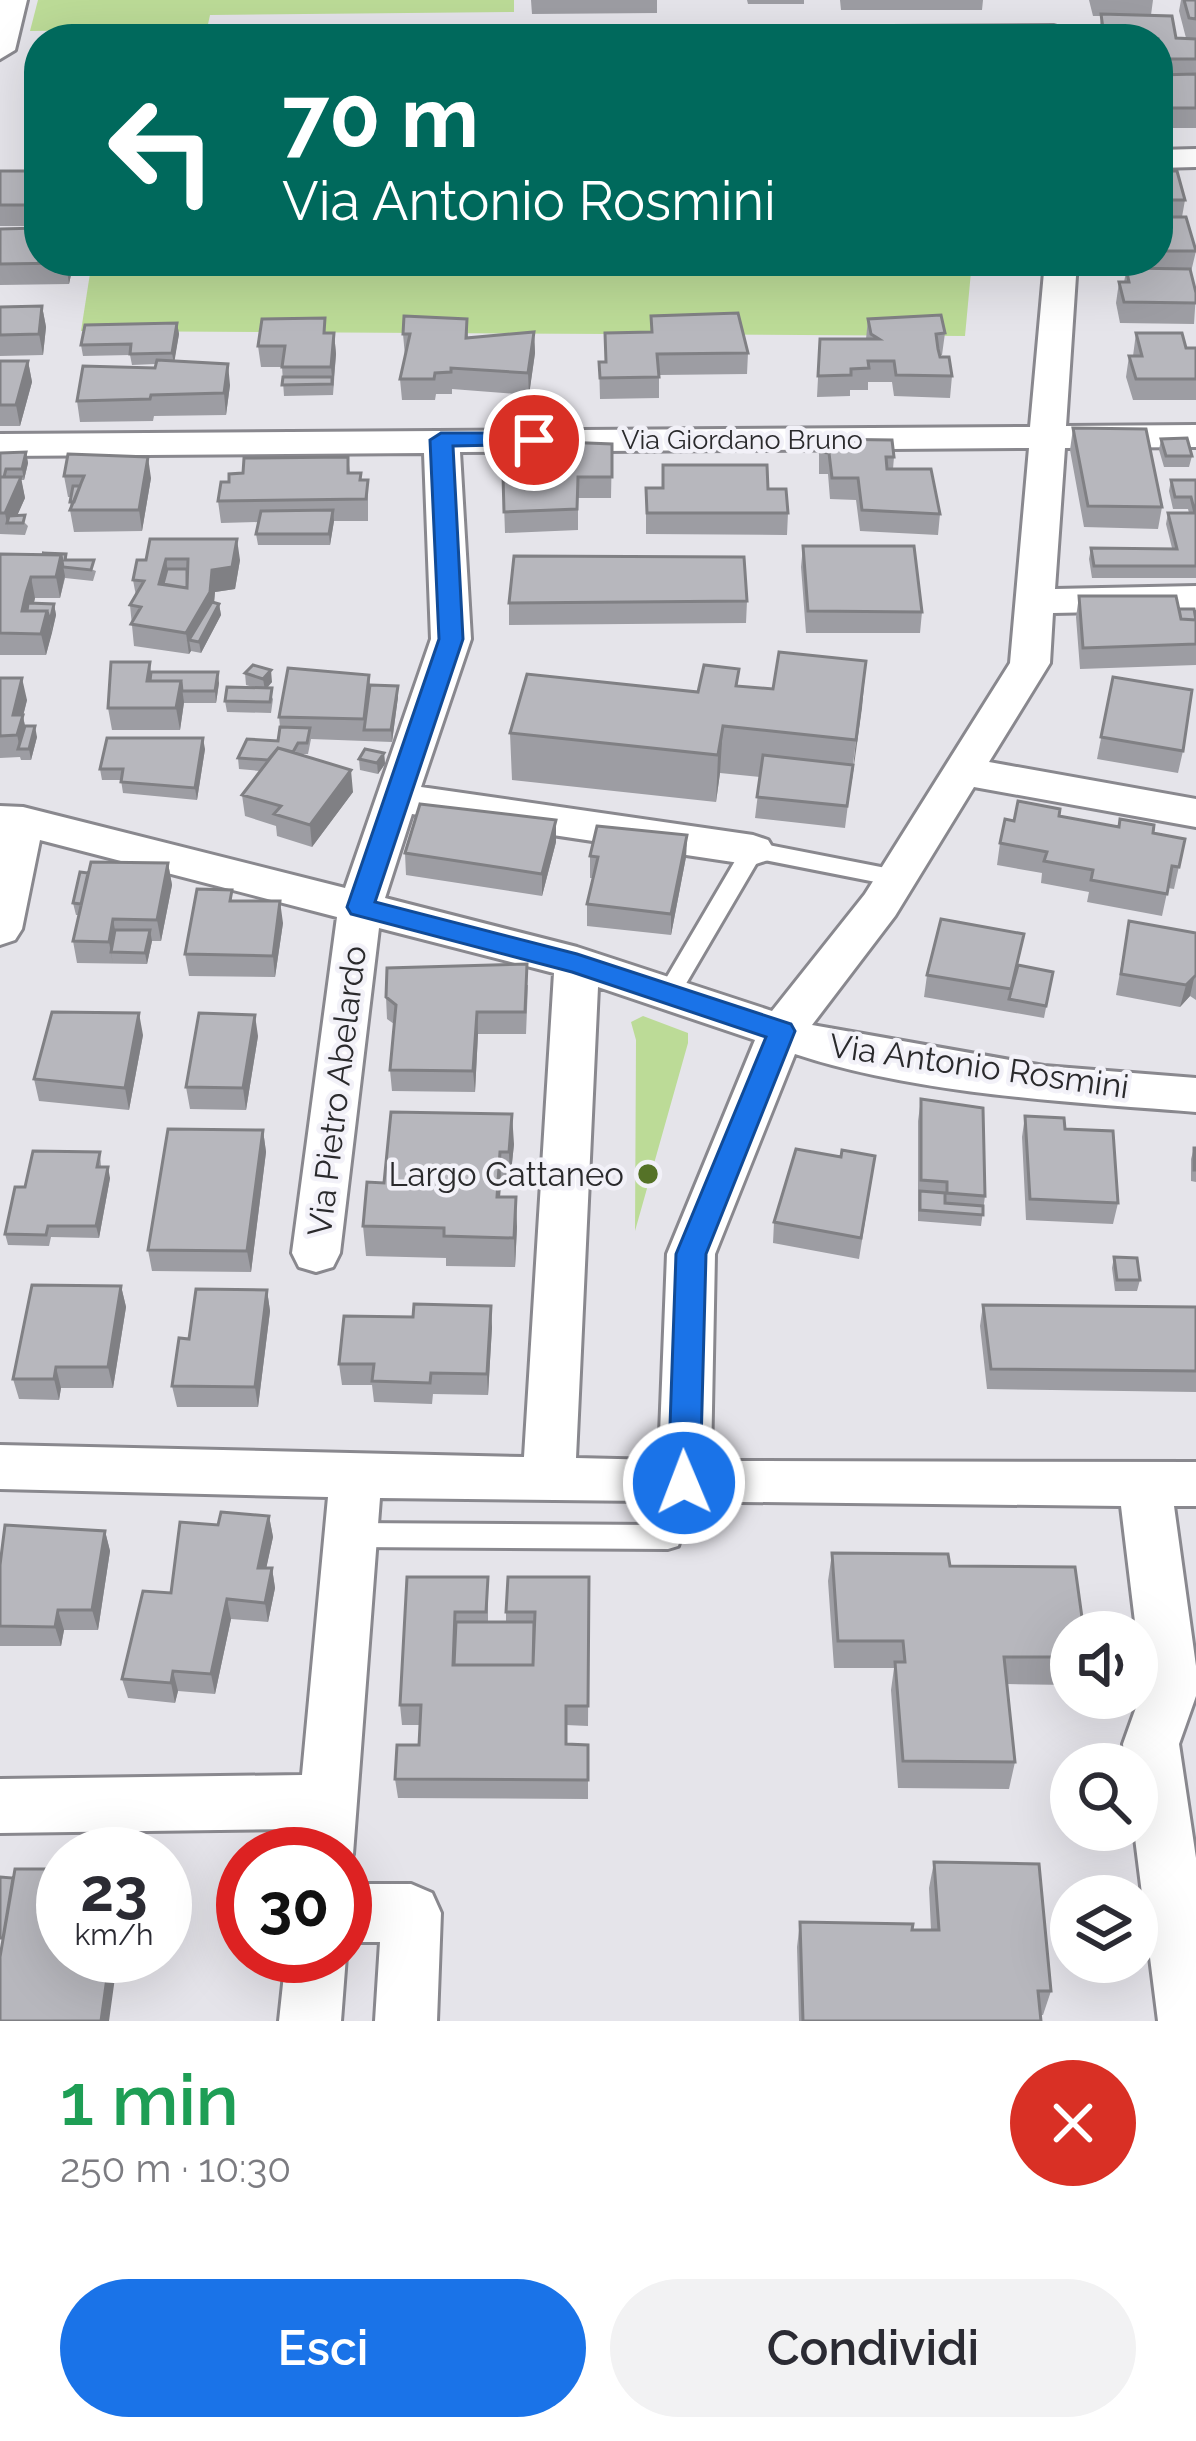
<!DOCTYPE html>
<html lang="it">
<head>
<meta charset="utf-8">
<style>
  body { margin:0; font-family:Raleway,sans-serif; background:#f2f2f3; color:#2b2b33; height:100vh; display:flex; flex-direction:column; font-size:45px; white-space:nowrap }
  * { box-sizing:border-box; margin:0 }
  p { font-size:39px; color:#7c7c81 }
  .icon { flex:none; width:66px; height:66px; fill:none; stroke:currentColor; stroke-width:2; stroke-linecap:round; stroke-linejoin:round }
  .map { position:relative; height:2021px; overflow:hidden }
  .details { display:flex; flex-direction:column; background:#fff; flex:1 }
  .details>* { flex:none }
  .guide { position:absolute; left:24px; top:24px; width:1149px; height:252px; border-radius:48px; box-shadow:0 12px 48px #0002; background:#00695c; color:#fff; overflow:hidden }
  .buttons { position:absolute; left:1050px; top:1611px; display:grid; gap:24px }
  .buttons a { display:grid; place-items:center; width:108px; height:108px; border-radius:50%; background:#fff; box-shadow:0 12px 48px #0002; font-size:60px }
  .speed { position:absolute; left:36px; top:1827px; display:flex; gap:24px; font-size:60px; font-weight:700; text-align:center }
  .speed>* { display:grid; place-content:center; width:156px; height:156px; border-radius:50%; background:#fff; box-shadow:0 12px 48px #0002; line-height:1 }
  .speed small { font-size:30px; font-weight:400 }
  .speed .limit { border:18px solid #d22; background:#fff; color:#111 }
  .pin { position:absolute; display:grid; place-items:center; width:102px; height:102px; color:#fff; margin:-51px; border:6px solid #fff; border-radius:50%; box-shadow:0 3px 12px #0007 }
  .me { position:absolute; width:132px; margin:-66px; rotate:359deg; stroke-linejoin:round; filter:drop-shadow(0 0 9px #0008) }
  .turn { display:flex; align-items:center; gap:42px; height:252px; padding:0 60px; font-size:54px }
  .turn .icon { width:156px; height:156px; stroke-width:2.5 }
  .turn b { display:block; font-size:84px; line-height:102px }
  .round { display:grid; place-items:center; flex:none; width:126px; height:126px; border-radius:63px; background:#f2f2f3 }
  .overview { display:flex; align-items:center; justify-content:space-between; height:204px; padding:0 60px }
  h1 { font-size:72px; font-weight:600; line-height:90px; color:#1e9e55 }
  .primary-button { display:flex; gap:24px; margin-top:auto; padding:24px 60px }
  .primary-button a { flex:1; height:138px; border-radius:72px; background:#1a73e8; color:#fff; font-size:48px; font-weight:600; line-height:138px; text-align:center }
  .primary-button a+a { background:#f2f2f3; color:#2b2b33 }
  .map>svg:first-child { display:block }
  .green { fill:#bcdb97 }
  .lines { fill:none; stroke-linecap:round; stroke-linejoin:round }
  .lane-casing { stroke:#89888e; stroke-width:6 }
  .street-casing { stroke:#89888e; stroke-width:6 }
  .lane { fill:#fff; fill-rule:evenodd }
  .street { fill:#fff; fill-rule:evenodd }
  .wall { fill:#9d9da3 }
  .shaded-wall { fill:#808084 }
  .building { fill:#b7b7bd; stroke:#808084; stroke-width:3; fill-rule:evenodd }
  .route { fill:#1a73e8; stroke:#114b97; stroke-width:3 }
  .poi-dot { fill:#557227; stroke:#f2f1f8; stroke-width:4.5 }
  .labels { text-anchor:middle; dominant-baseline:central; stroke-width:9; stroke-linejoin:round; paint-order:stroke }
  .far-street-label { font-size:27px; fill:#2a2a2c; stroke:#f2f1f8 }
  .street-label { font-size:33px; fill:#2a2a2c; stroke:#f2f1f8 }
  .poi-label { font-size:33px; fill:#2a2a2c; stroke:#f2f1f8; text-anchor:end }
</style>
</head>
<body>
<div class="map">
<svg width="1196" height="2021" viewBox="0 0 1196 2021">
  <rect width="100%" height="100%" fill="#e5e4ea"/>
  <path class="green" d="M38,0H514V12L210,15L207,29L30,31Z
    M972,261L965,336L81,331L91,267Z
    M643,1016L688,1033V1043L635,1231L636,1040L631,1022Z"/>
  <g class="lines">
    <defs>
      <path id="lane" d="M753,842L896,870L907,878L896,886L759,859L677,999H661L657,993L661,987L745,844Z
        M684,1471L694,1475L698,1483L678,1546L668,1549L351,1547L341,1544L337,1535L341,1526L351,1523L657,1525L674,1475Z"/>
      <path id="street" d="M0,0H27L15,50L0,59Z
        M1054,26L1064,29L1066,39H344L359,30Z
        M1196,149V167L1158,168V150Z
        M1045,261H1077L1066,426L1196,425V447L1065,448L1055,589L1196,586V610L1053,613L1050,663L989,762L1196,799V827L974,787L895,916L812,1025L1044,1066L1196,1078V1112C1070,1102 915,1094 795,1054L715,1254L711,1461L1196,1462V1506H1174L1196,1666V1696L1179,1744L1196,1858V2021H1158L1134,1830L1137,1764H1125L1123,1744L1143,1688L1121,1506L380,1498L353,1854L345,1873V1854H295L297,1829L0,1833V1779L302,1775L328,1497L0,1489V1445L524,1457L554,973L379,928L340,1253L333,1267L316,1272L299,1267L292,1253L337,917L40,840L22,929L15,940L0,945V806L23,807L345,888L431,639L424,453L0,456V434L1030,427ZM1029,448L1010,663L865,894L772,1011L577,947L385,898L412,814L753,865L768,860L774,850L768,840L753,835L421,787L471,639L460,452ZM598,987L755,1040L667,1254L659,1460L576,1458Z
        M345,1884H411L432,1893L441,1913L437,2021H375L380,1942H345Z
        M345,1953L346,1956L341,2021H279L286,1956Z"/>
    </defs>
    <use href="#lane" class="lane-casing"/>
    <use href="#street" class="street-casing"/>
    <use href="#lane" class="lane"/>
    <use href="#street" class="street"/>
  </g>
  <path class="wall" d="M531,0H657V13L532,14Z
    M747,0H804V4H748Z
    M840,0H983L982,10H841Z
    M1089,0H1153L1151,15L1176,38L1196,39V128H1158V39H1099L1101,16H1093Z
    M1181,0H1196V38H1186L1179,11Z
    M39,97V149H31L27,129Z
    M0,171H39V226H0Z
    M1158,171L1185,200L1182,217L1196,251L1191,272L1196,293L1194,324L1120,323L1116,303L1119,282H1124L1126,272H1110L1107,261H1158Z
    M0,229L39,261H74L69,284L0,285Z
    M42,306L46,327L43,355L0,356V307Z
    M651,316L748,353L747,374L659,375V398L600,399L599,362H605L651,332Z
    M467,319L468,337L534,332L535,353L529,395L452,389V394H436L435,400H402L400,379L405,356L403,334Z
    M868,319L945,333L942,355H939L952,376L950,398L894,396L892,382H868V390H850V396L817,397L820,339H866Z
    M177,323L179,334L174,361L230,385L226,415L154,416L153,421L80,422L77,401L155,368L156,364L132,365L130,355L83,356L81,345Z
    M327,333H334L336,354L333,395L284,396L282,367H261L258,346Z
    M1136,333L1186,348H1196V400H1133L1126,377L1129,356H1133Z
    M0,361H28L32,382L20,426H0Z
    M1073,428L1162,507L1158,529L1084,527L1070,450Z
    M819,439L894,457L893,469L940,514L938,535L860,531L856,500L830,499L828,474H819Z
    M1161,439L1192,456L1189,467H1164L1159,450Z
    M612,444L611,498H578V530L505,533L503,475L524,476L536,462Z
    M26,452L28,463L24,480H21L25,498L17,515L28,526L25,535L0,534V453Z
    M348,457L350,473L362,480H368V521H334L330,545H258L256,534L259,522L221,523L218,501L229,482L243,473Z
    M663,465L768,489L788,513L787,535L646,534V488H662Z
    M64,476L151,478L142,531L74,532L70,510L71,497H68Z
    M1171,480H1196V578H1092L1089,559L1091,548H1172L1166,524L1168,513H1189L1188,509H1173L1169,491Z
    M150,539L240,560L235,589L215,592L214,603L219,604L221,615L201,653L191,651L189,654L134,646L130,605L136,596L133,580L146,560Z
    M803,546L922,612L920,633H806L801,567Z
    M0,554H66L67,560L96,571L93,581L65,578L60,598H35L34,603L54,604L56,615L46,655H0Z
    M1079,596L1179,609L1196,619V665L1080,669L1076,617Z
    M747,601L746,623L509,625V603Z
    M866,661L845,828L755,818L760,777L720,773L716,802L512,780L510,733L698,692L739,686L773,689Z
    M150,662L151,672L219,683L216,703H184L180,730H112L108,708Z
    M245,673L272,682L267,688L273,699L271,713L227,712L225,701L256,688L246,685Z
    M369,675L370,685L398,697L392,742L311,739L308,754H299L353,792L312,847L277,836L276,826L245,816L242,795L260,771L239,769L238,758L278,741L280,727L279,717Z
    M1113,677L1183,751L1178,773L1097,759Z
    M0,678L27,700L23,716L25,726L37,737L31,760H21L20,757L0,758Z
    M205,749L197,800L123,793L121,780H102L100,769Z
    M384,753L385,764L378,774L360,770L359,759Z
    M1059,816L1185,839L1174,889L1168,888L1162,916L1087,902L1089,892L1041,883L1042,873L997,865L1000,843L1014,821Z
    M556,820V842L542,896L406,875L405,853Z
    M687,835L686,857L671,935L587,926V904L593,878H590V856Z
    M168,863L172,885L161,941H152L147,964L77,963L73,941L79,915H76L73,903L88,873Z
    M234,901L283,923L275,977L189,976L185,954Z
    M1129,921L1196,933V1000L1190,996L1180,1007L1116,995Z
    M1018,965L1053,972L1044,1018L924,997L927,975Z
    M528,985L526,1034H478L475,1092L392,1091L390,1070L394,1024L387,1019L386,997Z
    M143,1035L129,1110L39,1101L34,1079Z
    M258,1036L246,1110L190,1109L186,1087Z
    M921,1099L985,1196L981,1226L918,1221V1121Z
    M1025,1116L1065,1129L1118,1203L1113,1224L1026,1220L1022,1137Z
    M263,1130L266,1152L251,1272L152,1271L148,1250Z
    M514,1144L510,1182H501L500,1197L517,1227L515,1267L446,1266V1258L366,1256L363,1226L384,1183Z
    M1194,1148H1196V1182L1191,1181V1159Z
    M100,1152L101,1167L110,1178L99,1238L51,1237L49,1246L8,1245L5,1234L25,1187Z
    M872,1178L859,1259L773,1243L774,1222Z
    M1114,1257L1140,1280L1137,1291H1115L1112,1268Z
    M121,1286L126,1307L113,1388H61L59,1400L19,1399L13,1379Z
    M267,1290L270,1311L258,1407H177L172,1386L189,1339Z
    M983,1305L1196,1307V1392L987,1389L980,1326Z
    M492,1327L488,1395L433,1394L432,1404L374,1402L372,1385H342L339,1364Z
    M269,1516L273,1537L266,1568H272L275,1588L268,1622L231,1619L215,1694L178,1691L175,1703L128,1698L122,1679L171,1593L218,1525Z
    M105,1531L110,1551L98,1630H64L61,1646H0V1565Z
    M832,1553L950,1566L1071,1632V1685L1007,1684L1015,1762L1009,1789L898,1788L891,1690L894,1668H834L828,1581Z
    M407,1577H488V1622H506V1612L589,1577L588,1726L566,1725V1744L588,1745V1799L398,1798L395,1779L419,1745L420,1725H402L400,1705Z
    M934,1862L1051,1991L1043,2015H1040L1041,2021H799L797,1947L800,1922L931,1930L929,1888Z"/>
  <path class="shaded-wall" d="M66,261H74L69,284L66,263Z
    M42,306L46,327L43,355L39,334Z
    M177,323L179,334L174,364L172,353Z
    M534,332L535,353L529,395L528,373Z
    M334,333L336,354L333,388L331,367Z
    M28,361L32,382L20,426L16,405Z
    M228,364L230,385L226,415L224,393Z
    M26,452L28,463L24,480L22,469Z
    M148,457L151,478L142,531L139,510Z
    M21,477L25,498L14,523H7L9,534L5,513Z
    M333,510L334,521L330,545L329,534Z
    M237,539L240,560L235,589L215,592L213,613L189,640L191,651L189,654L186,633L212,570Z
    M61,555L65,576L60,598L56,577Z
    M166,559L169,580L165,595L159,584Z
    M31,577L35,598L29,621L22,611Z
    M54,604L56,615L52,633L50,621Z
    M219,604L221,615L201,653L199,642Z
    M47,611L52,633L46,655L41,634Z
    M866,661L862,708L851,787L856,740Z
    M271,670L272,682L265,690L263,679Z
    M218,672L219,683L216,703L215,691Z
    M22,678L27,700L23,716L27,737L20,749L13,715Z
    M181,681L184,702L180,730L176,708Z
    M398,686V697L392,742L391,730Z
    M35,726L37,737L31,760L29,749Z
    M723,726L720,773L716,802L718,755Z
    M203,738L205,749L197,800L195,788Z
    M384,753L385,764L378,774L377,763Z
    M351,770L353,792L312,847L310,825Z
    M556,820V842L542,896V874Z
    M687,835L686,857L671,935V914Z
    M168,863L172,885L161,941L157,920Z
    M280,901L283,923L275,977L273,956Z
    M113,919L117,941L111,952L113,964L109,942Z
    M150,930L152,941L147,964L145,953Z
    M1195,974L1190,996L1180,1007L1186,985Z
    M477,1012L478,1034L475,1092L473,1071Z
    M139,1013L143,1035L129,1110L125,1088Z
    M255,1015L258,1036L246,1110L243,1088Z
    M512,1114L514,1144L510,1182L509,1152Z
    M263,1130L266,1152L251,1272L247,1251Z
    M500,1152L501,1182L498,1227L497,1197Z
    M108,1167L110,1178L99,1238L96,1226Z
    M516,1197L517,1227L515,1267L514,1238Z
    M121,1286L126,1307L113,1388L108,1367Z
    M267,1290L270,1311L258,1407L255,1387Z
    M491,1306L492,1327L488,1395L487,1374Z
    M56,1367L61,1388L59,1400L54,1379Z
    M269,1516L273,1537L262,1588L258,1568Z
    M105,1531L110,1551L98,1630L92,1610Z
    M272,1568L275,1588L268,1622L265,1603Z
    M227,1599L231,1619L215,1694L211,1674Z
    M58,1610L64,1630L61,1646L55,1627Z
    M173,1671L178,1691L175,1703L171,1683Z
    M63,1881V1934L57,1925Z
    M110,1956H118L109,2021H101Z"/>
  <path class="building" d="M1184,0H1196V19L1189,18Z
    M1101,14L1172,16L1176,38L1196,39V59H1158V39H1131L1130,36H1104Z
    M900,29H979L981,39H901Z
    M603,30V39H538V31Z
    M675,35H771V39H675Z
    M375,37H478V39H375Z
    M1196,74V108H1158V75Z
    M37,97H39V129H27Z
    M0,171H39V205H0Z
    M1158,171H1177L1185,200H1158Z
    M1158,217H1186L1196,251H1158Z
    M39,228V261H66V263L0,264V229Z
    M1126,268L1190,269L1196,293V303L1124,302L1119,282H1129Z
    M42,306L39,334L0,335V307Z
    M738,313L748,353L657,354L659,377L600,378L599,362H606L605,333L652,332L651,316Z
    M941,315L945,333L936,334L938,349L940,357H949L952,376L896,375L894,361H868L869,368L851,369V375L818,376L820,339H879L871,334L868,319Z
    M404,316L467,319L466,338L534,332L528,373L451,368V372L435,373L434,379H400L410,334H403Z
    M325,318L324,333H334L331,367H282L285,346H258L262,319Z
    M177,323L172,353L130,354L131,344L81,345L85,325Z
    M1136,333H1182L1186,348H1196V379H1136L1129,356H1142Z
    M157,360L228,364L224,393L151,395L150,399L77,401L83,366L155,368Z
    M0,361H28L16,405H0Z
    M283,377H332V384L282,385Z
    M1073,428L1146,429L1162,507L1088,506Z
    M1187,438L1192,456H1166L1161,439Z
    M819,439L892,440L894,457H886L887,469H931L940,514L862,510L858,478H832L829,453L820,452Z
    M537,441L612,444V477H578L577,509L504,512L503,475L524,476L525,461L536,462Z
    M26,452L22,469H6L4,477H0V453Z
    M68,454L148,457L139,510H70L84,476H64Z
    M348,457V473H361L360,480H368L366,499L218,501L221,482H229V474L243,473L244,458Z
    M663,465H767L768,489H786L788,513H647L646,488H663Z
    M0,477H21L5,513H0Z
    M1171,480H1196V566H1094L1091,548L1177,549L1168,513H1195L1191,497H1175Z
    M73,486H80L74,502H70Z
    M333,510L329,534H256L261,511Z
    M25,515L23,523H7L9,516Z
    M150,539H237L232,567L212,570L210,592L186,633L131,624L141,607L130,605L144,581L133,580L137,560H146ZM166,559H188L187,588L159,584Z
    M803,546H914L922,612L808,611Z
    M42,553L66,554L65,560H94L91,570L63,567L61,555Z
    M0,554L61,555L56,577H31L26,593L22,611H47L41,634L0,633Z
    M514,556L744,557L747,601L509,603Z
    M167,569H187V588L163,584Z
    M1079,596H1176L1181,619L1196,620V644L1083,648Z
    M212,602L219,604L199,642L189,640Z
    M28,603L54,604L50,621L47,611H27Z
    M1179,609H1194L1196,620L1181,619Z
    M779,652L866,661L856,740L723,726L718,755L510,733L527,674L698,692L704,665L739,669L736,686L773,689Z
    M111,662H150L147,681H181L176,708H108Z
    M253,665L271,670L263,679L245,673Z
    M288,668L369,675L364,719L279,717Z
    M151,672H218L215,691H182L181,681H150Z
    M1113,677L1192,690L1183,751L1101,737Z
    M0,678H22L13,715H23L17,735L0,736Z
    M370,685L398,686L391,730H364Z
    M227,687L272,688L270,702L225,701Z
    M25,726H35L29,749H18Z
    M280,727L310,728L307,743H298L293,752L278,748L268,760L238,758L247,739L278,741Z
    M107,738H203L195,788L121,782L123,769H100Z
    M278,748L351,770L310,825L274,814L281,806L242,795Z
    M365,749L384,753L377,763L359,759Z
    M763,755L853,765L847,806L757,797Z
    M1018,801L1060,809L1059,816L1119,827L1120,819L1154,825L1153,833L1185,839L1179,867L1172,866L1167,894L1091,880L1093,870L1044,861L1047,852L1000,843L1005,819L1014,821Z
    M420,804L556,820L542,874L405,853Z
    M597,826L687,835L671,914L587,904L598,857L590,856Z
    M91,862L168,863L157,920L113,919L109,942L73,941Z
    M80,872L88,873L81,904L73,903Z
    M197,889L232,890L230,901H280L273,956L185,954Z
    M941,919L1024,934L1011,989L927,975Z
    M1129,921L1196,933V975L1186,985L1121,974Z
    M115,930H150L145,953L111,952Z
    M527,964L525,1012H477L473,1071L390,1070L396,1005L386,997L387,968Z
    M1018,965L1053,972L1046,1006L1009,999Z
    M52,1012L139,1013L125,1088L34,1079Z
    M199,1013L255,1015L243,1088L186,1087Z
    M921,1099L983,1108L985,1196L947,1193V1182L921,1180Z
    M391,1112L512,1114L509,1152H500L497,1197H516L514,1238L444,1236V1228L363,1226L367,1182L384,1183Z
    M1025,1116L1064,1118L1065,1129L1113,1131L1118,1203L1030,1199Z
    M168,1129L263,1130L247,1251L148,1250Z
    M1194,1148H1196V1170H1194Z
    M796,1149L841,1157L842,1150L875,1156L861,1238L774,1222Z
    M33,1151L100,1152L97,1167H108L96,1226H48L46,1235L5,1234L15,1187H25Z
    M920,1191L945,1193V1203L983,1206V1215L920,1210Z
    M1114,1257L1137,1258L1140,1280H1117Z
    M32,1285L121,1286L108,1367H56L54,1379H13Z
    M196,1289L267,1290L255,1387L172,1386L179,1338L189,1339Z
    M414,1304L491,1306L487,1374L431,1373L430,1383L372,1381L374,1364H339L344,1316L413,1317Z
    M983,1305L1196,1307V1371L991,1369Z
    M221,1512L269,1516L258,1568H272L265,1603L227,1599L211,1674L173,1671L171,1683L122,1679L143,1591L171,1593L180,1522L218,1525Z
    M5,1525L105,1531L92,1610H58L55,1627L0,1626V1565Z
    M832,1553L948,1554L950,1566L1075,1567L1084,1632H1071V1657H1004L1015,1762L903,1761L895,1662H905L903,1641H838Z
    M407,1577H488L486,1612H455L453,1665H533L535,1612H506L508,1577H589L588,1706H566V1744L588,1745V1780L395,1779L397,1745H419L421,1705H400Z
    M456,1622H534L533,1665H454Z
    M934,1862L1039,1864L1051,1991H1038L1041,2021H803L800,1922L913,1924L912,1930H939Z
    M15,1869H63L57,1925H63V1956H110L101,2021H0V1957Z
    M0,1877L13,1878L3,1938H0Z"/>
  <path class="route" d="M534,433L542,435V444L453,446L463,639L375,902L577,954L791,1024L795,1031L706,1254L700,1483L695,1492H673L668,1483L676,1254L766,1037L572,972L351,914L347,907L439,639L430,440L441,433Z"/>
  <circle class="poi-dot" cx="648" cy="1174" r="12"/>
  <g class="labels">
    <g class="far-street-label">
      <text x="742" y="439">Via Giordano Bruno</text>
    </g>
    <g class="street-label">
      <text transform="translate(979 1066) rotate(8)">Via Antonio Rosmini</text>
      <text transform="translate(337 1091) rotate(-83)">Via Pietro Abelardo</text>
    </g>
    <g class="poi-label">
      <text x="624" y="1174">Largo Cattaneo</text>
    </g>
  </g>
</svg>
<div class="buttons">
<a><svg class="icon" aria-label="sound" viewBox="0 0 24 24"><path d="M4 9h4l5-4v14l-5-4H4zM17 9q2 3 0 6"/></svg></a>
<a><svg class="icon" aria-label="search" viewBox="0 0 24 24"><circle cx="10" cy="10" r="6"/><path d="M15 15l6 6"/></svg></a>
<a><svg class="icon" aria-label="layers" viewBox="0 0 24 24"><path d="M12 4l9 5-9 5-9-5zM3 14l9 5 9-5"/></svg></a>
</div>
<div class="speed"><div>23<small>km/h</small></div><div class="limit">30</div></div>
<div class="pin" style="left:534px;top:440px;background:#d93025"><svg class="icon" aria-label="arrive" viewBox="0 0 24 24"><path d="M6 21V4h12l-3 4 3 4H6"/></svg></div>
<svg class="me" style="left:684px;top:1483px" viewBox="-20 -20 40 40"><circle r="17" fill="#1a73e8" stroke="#fff" stroke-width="3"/><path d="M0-11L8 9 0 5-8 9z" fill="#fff"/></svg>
<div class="guide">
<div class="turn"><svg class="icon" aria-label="left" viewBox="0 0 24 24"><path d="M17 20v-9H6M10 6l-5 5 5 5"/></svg><div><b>70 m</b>Via Antonio Rosmini</div></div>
</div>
</div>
<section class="details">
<div class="overview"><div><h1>1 min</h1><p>250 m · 10:30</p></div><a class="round" style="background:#d93025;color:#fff"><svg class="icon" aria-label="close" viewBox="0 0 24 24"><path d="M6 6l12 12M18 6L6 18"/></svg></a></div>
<div class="primary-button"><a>Esci</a><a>Condividi</a></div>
</section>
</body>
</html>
